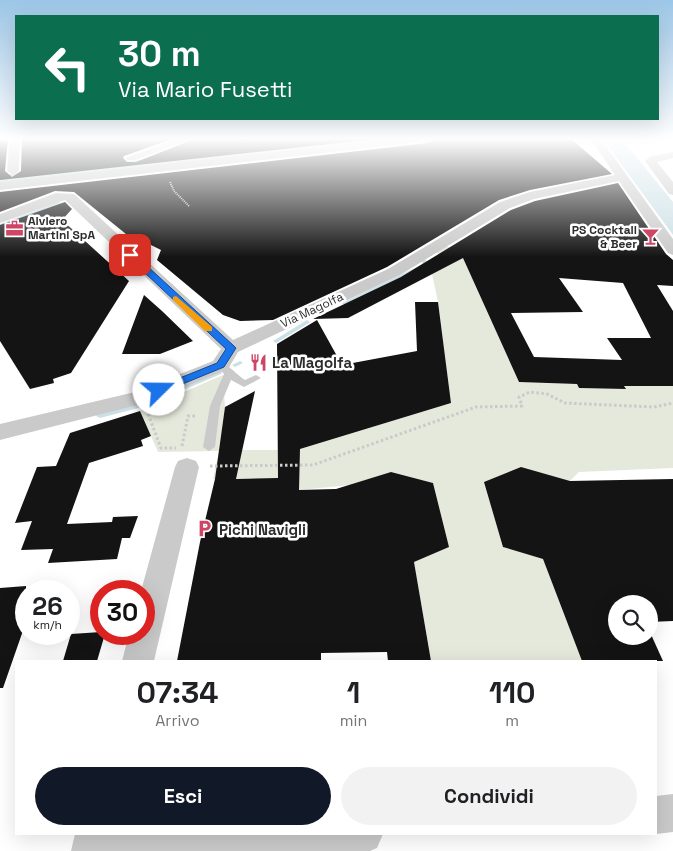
<!DOCTYPE html>
<html lang="it">
<head>
<meta charset="utf-8">
<style>
  body { margin:0; font-family:"Space Grotesk",sans-serif; background:#f2f2f2; color:#202124; height:100vh; display:flex; flex-direction:column; font-size:19px; white-space:nowrap }
  * { box-sizing:border-box; margin:0 }
  p { font-size:16px; color:#757577 }
  .icon { flex:none; width:28px; height:28px; fill:none; stroke:currentColor; stroke-width:2; stroke-linecap:round; stroke-linejoin:round }
  .map { position:relative; flex:1; overflow:hidden }
  .panel { position:absolute; left:15px; top:660px; width:642px; height:175px; display:flex; flex-direction:column; background:#fff; border-radius:0px; box-shadow:0 5px 20px #0002 }
  .panel>* { flex:none }
  .guide { position:absolute; left:15px; top:15px; width:644px; height:105px; border-radius:0px; box-shadow:0 5px 20px #0002; background:#0b6e4f; color:#fff; overflow:hidden }
  .fabs { position:absolute; left:608px; top:595px; display:grid; gap:10px }
  .fabs a { display:grid; place-items:center; width:50px; height:50px; border-radius:50%; background:#fff; box-shadow:0 5px 20px #0002; font-size:25px }
  .speed { position:absolute; left:15px; top:580px; display:flex; gap:10px; font-size:25px; font-weight:700; text-align:center }
  .speed>* { display:grid; place-content:center; width:65px; height:65px; border-radius:50%; background:#fff; box-shadow:0 5px 20px #0002; line-height:1 }
  .speed small { font-size:12px; font-weight:400 }
  .speed .limit { border:8px solid #d22; background:#fff; color:#111 }
  .pin { position:absolute; display:grid; place-items:center; width:42px; height:42px; color:#fff; margin:-21px; border-radius:10px; box-shadow:0 2px 8px #0006 }
  .me { position:absolute; width:55px; margin:-28px; rotate:68deg; stroke-linejoin:round; filter:drop-shadow(0 0 4px #0008) }
  .turn { display:flex; align-items:center; gap:18px; height:105px; padding:0 20px; font-size:22px }
  .turn .icon { width:65px; height:65px; stroke-width:2.5 }
  .turn b { display:block; font-size:35px; line-height:42px }
  .eta { display:flex; justify-content:space-evenly; align-items:center; height:85px; text-align:center }
  .eta b { font-size:30px; font-weight:700; line-height:35px }
  .button { display:flex; gap:10px; margin-top:auto; padding:10px 20px }
  .button a { flex:1; height:58px; border-radius:30px; background:#111827; color:#fff; font-size:20px; font-weight:700; line-height:58px; text-align:center }
  .button a+a { background:#f2f2f2; color:#202124 }
  .map>svg:first-child { display:block }
  .green { fill:#e5e9dc }
  .water { fill:#cbe0e6 }
  .lines { fill:none; stroke-linecap:round; stroke-linejoin:round }
  .stream { fill:#cbe0e6; fill-rule:evenodd }
  .building { fill:#141414; fill-rule:evenodd }
  .path-far1 { stroke:#cacaca; stroke-width:2; stroke-dasharray:1 1; stroke-linecap:butt }
  .path { stroke:#cacaca; stroke-width:3; stroke-dasharray:2.5 2.5; stroke-linecap:butt }
  .lane { fill:#cacaca; fill-rule:evenodd }
  .street { fill:#cacaca; fill-rule:evenodd }
  .route { fill:#1a73e8; stroke:#114b97 }
  .slow { fill:#f59e0b }
  .labels { text-anchor:middle; dominant-baseline:central; stroke-width:5; stroke-linejoin:round; paint-order:stroke }
  .far-poi-label { font-size:12px; font-weight:bold; fill:#2d2d2d; stroke:#fff; text-anchor:start }
  .far-street-label { font-size:12px; fill:#2d2d2d; stroke:#fff }
  .poi-label { font-size:15px; font-weight:bold; fill:#2d2d2d; stroke:#fff; text-anchor:start }
</style>
</head>
<body>
<div class="map">
<svg width="673" height="851" viewBox="0 0 673 851">
  <rect width="100%" height="100%" fill="#fff"/>
  <path class="green" d="M446,246L460,251L519,382L577,384L579,388L625,389L624,386H673V468L579,472L503,547L543,559L582,661H431L414,562L449,547L433,483L391,472L351,485L299,490V478L213,479L219,451L158,452L140,411L223,375L225,407L219,450H297L451,403L438,302L432,274L446,256L436,253Z"/>
  <path class="water" d="M341,138H399L0,184V175Z
    M602,138H621L673,202V235Z"/>
  <g class="lines">
    <path class="stream" d="M58,202L62,203L0,227V224Z
      M422,260H426L429,265L428,266L347,304H343L342,303L423,264L421,261Z
      M307,320L310,322L309,323L278,342L276,343L273,341Z
      M240,361L243,363L235,367L232,365Z
      M219,371L221,372L222,373L221,374L155,402H152L148,400L149,398Z
      M139,403L143,405L142,407L100,418L96,416L97,414Z"/>
  </g>
  <path class="building" d="M0,138H8L5,171L12,177L21,171L22,138H175L124,156L123,158L127,162H136L197,138H385L0,180Z
    M454,138H570L612,174L530,190L499,200L387,267L273,320L240,321L223,315L157,260L161,250L151,245L147,251L74,192L55,191L0,212V192L428,143L433,140Z
    M618,183L666,254L673,260V286L657,285L673,311V386H624L626,389L579,388L577,384L519,382L463,258L348,318L313,319L401,277L511,210L535,201ZM559,278L623,283L651,338H607L622,360L534,357L511,313L583,312Z
    M65,202L72,209L62,220L129,281L71,373L53,379L54,383L30,389L0,341V225Z
    M144,295L162,311L193,341L160,354H122Z
    M415,302H438L451,403L300,449L299,490L336,489L391,472L433,483L449,547L414,562L431,661H388L387,652L321,653V661H177L200,542L215,479L225,407L255,391L236,479L278,478L277,344L317,320L342,365L417,351Z
    M140,411L151,436L141,440L143,446L89,463L67,524L112,522L113,517L138,516L130,538H122L117,559L48,563L53,549L21,550L32,521L15,523L37,467L56,466L70,433Z
    M521,467L570,481L673,479V621L649,622V604H616V636H649V630L663,661H582L543,559L503,547L484,482Z
    M26,586V622L3,688H0V588Z
    M101,632L105,634L97,661H63L71,634Z"/>
  <g class="lines">
    <path class="path-far1" d="M233,138L244,142
      M170,182L174,191L189,206"/>
    <path class="path" d="M148,414L161,448H176
      M182,446L188,416H196
      M210,466L313,465L476,407L522,406L519,397L530,392L547,394L565,403L654,407L673,403"/>
    <path class="lane" d="M221,362C229,365 237,375 245,380L256,375L261,378L244,387L231,380L220,406L215,447L209,451L203,447L210,406L224,374L216,365Z"/>
    <path class="street" d="M10,138H20L19,171L13,175L7,171Z
      M180,138H195L135,160H127L125,158Z
      M401,138H433L428,141L0,190V182Z
      M590,138H600L673,239V255L668,253L619,181L534,199L510,208L400,275L238,352L228,369L149,402L0,440V424L135,392L213,361L221,349L65,200L0,223V214L56,193L74,194L233,340L388,269L500,202L530,192L615,175Z
      M673,152V158L657,162L673,182V195L669,194L645,161L651,156Z
      M187,458L196,461L199,467L154,661H122L129,634H144V591H141L175,467L178,461Z
      M673,794V832L656,834H654H656V796Z
      M75,834H383L377,848L370,851H71Z"/>
  </g>
  <linearGradient id="sky" x2="0" y2="1"><stop stop-color="#9cc6e7"/><stop offset="0.54" stop-color="#fff"/><stop offset="1" stop-color="#fff" stop-opacity="0"/></linearGradient>
  <rect width="673" height="257" fill="url(#sky)"/>
  <path class="route" d="M128,253H133L234,346L236,348L224,367L163,392H155V388L217,363L226,349L128,257Z"/>
  <path class="slow" d="M176,296L212,327V331H205L173,300V297Z"/>
  <defs>
    <symbol id="office-bare" viewBox="-9 -9 18 18"><path d="M-6-3h4V-5.5h4V-3h4V5H-6ZM-1-4.5V-3h2v-1.5ZM-6 0V1H6V0Z" fill="#ce4565" stroke="#fff" stroke-width="2.5" paint-order="stroke"/></symbol>
    <symbol id="bar-bare" viewBox="-9 -9 18 18"><path d="M-6-5H6L.8 .8V4.5H3.5V6h-7V4.5H-.8V.8Z" fill="#ce4565" stroke="#fff" stroke-width="2.5" paint-order="stroke"/></symbol>
    <symbol id="restaurant-bare" viewBox="-9 -9 18 18"><path d="M-5-6h1v4h1v-4h1v4h1v-4h1v5L-1.5 .5V6h-2V.5L-5-1ZM5-6V6H3V1.5H1.5Q1.5-4 5-6Z" fill="#ce4565" stroke="#fff" stroke-width="2.5" paint-order="stroke"/></symbol>
    <symbol id="parking-bare" viewBox="-9 -9 18 18"><path d="M-3.5-5.5H1a3.5 3.5 0 0 1 0 7H-1V5.5H-3.5ZM-1-3.4V-.6H.8a1.4 1.4 0 0 0 0-2.8Z" fill="#ce4565" stroke="#fff" stroke-width="2.5" paint-order="stroke"/></symbol>
  </defs>
  <g fill-rule="evenodd">
    <use href="#office-bare" x="2" y="216" width="25" height="25"/>
    <use href="#bar-bare" x="638" y="224" width="25" height="25"/>
    <use href="#restaurant-bare" x="246" y="350" width="25" height="25"/>
    <use href="#parking-bare" x="192" y="516" width="25" height="25"/>
  </g>
  <g class="labels">
    <g class="far-poi-label">
      <text x="28" y="221">Alviero<tspan x="28" dy="14">Martini SpA</tspan></text>
      <text x="637" y="230" text-anchor="end">PS Cocktail<tspan x="637" dy="14">&amp; Beer</tspan></text>
    </g>
    <g class="far-street-label">
      <text transform="translate(312 310) rotate(-25)">Via Magolfa</text>
    </g>
    <g class="poi-label">
      <text x="272" y="362">La Magolfa</text>
      <text x="219" y="529">Pichi Navigli</text>
    </g>
  </g>
</svg>
<div class="fabs">
<a><svg class="icon" aria-label="search" viewBox="0 0 24 24"><circle cx="10" cy="10" r="6"/><path d="M15 15l6 6"/></svg></a>
</div>
<div class="speed"><div>26<small>km/h</small></div><div class="limit">30</div></div>
<div class="pin" style="left:130px;top:255px;background:#d93025"><svg class="icon" aria-label="arrive" viewBox="0 0 24 24"><path d="M6 21V4h12l-3 4 3 4H6"/></svg></div>
<svg class="me" style="left:159px;top:390px" viewBox="-20 -20 40 40"><circle r="19" fill="#fff"/><path d="M0-13L10 11 0 6-10 11z" fill="#1a73e8"/></svg>
<div class="guide">
<div class="turn"><svg class="icon" aria-label="left" viewBox="0 0 24 24"><path d="M17 20v-9H6M10 6l-5 5 5 5"/></svg><div><b>30 m</b>Via Mario Fusetti</div></div>
</div>
<section class="panel">
<div class="eta">
<div><b>07:34</b><p>Arrivo</p></div>
<div><b>1</b><p>min</p></div>
<div><b>110</b><p>m</p></div>
</div>
<div class="button"><a>Esci</a><a>Condividi</a></div>
</section>
</div>
</body>
</html>
